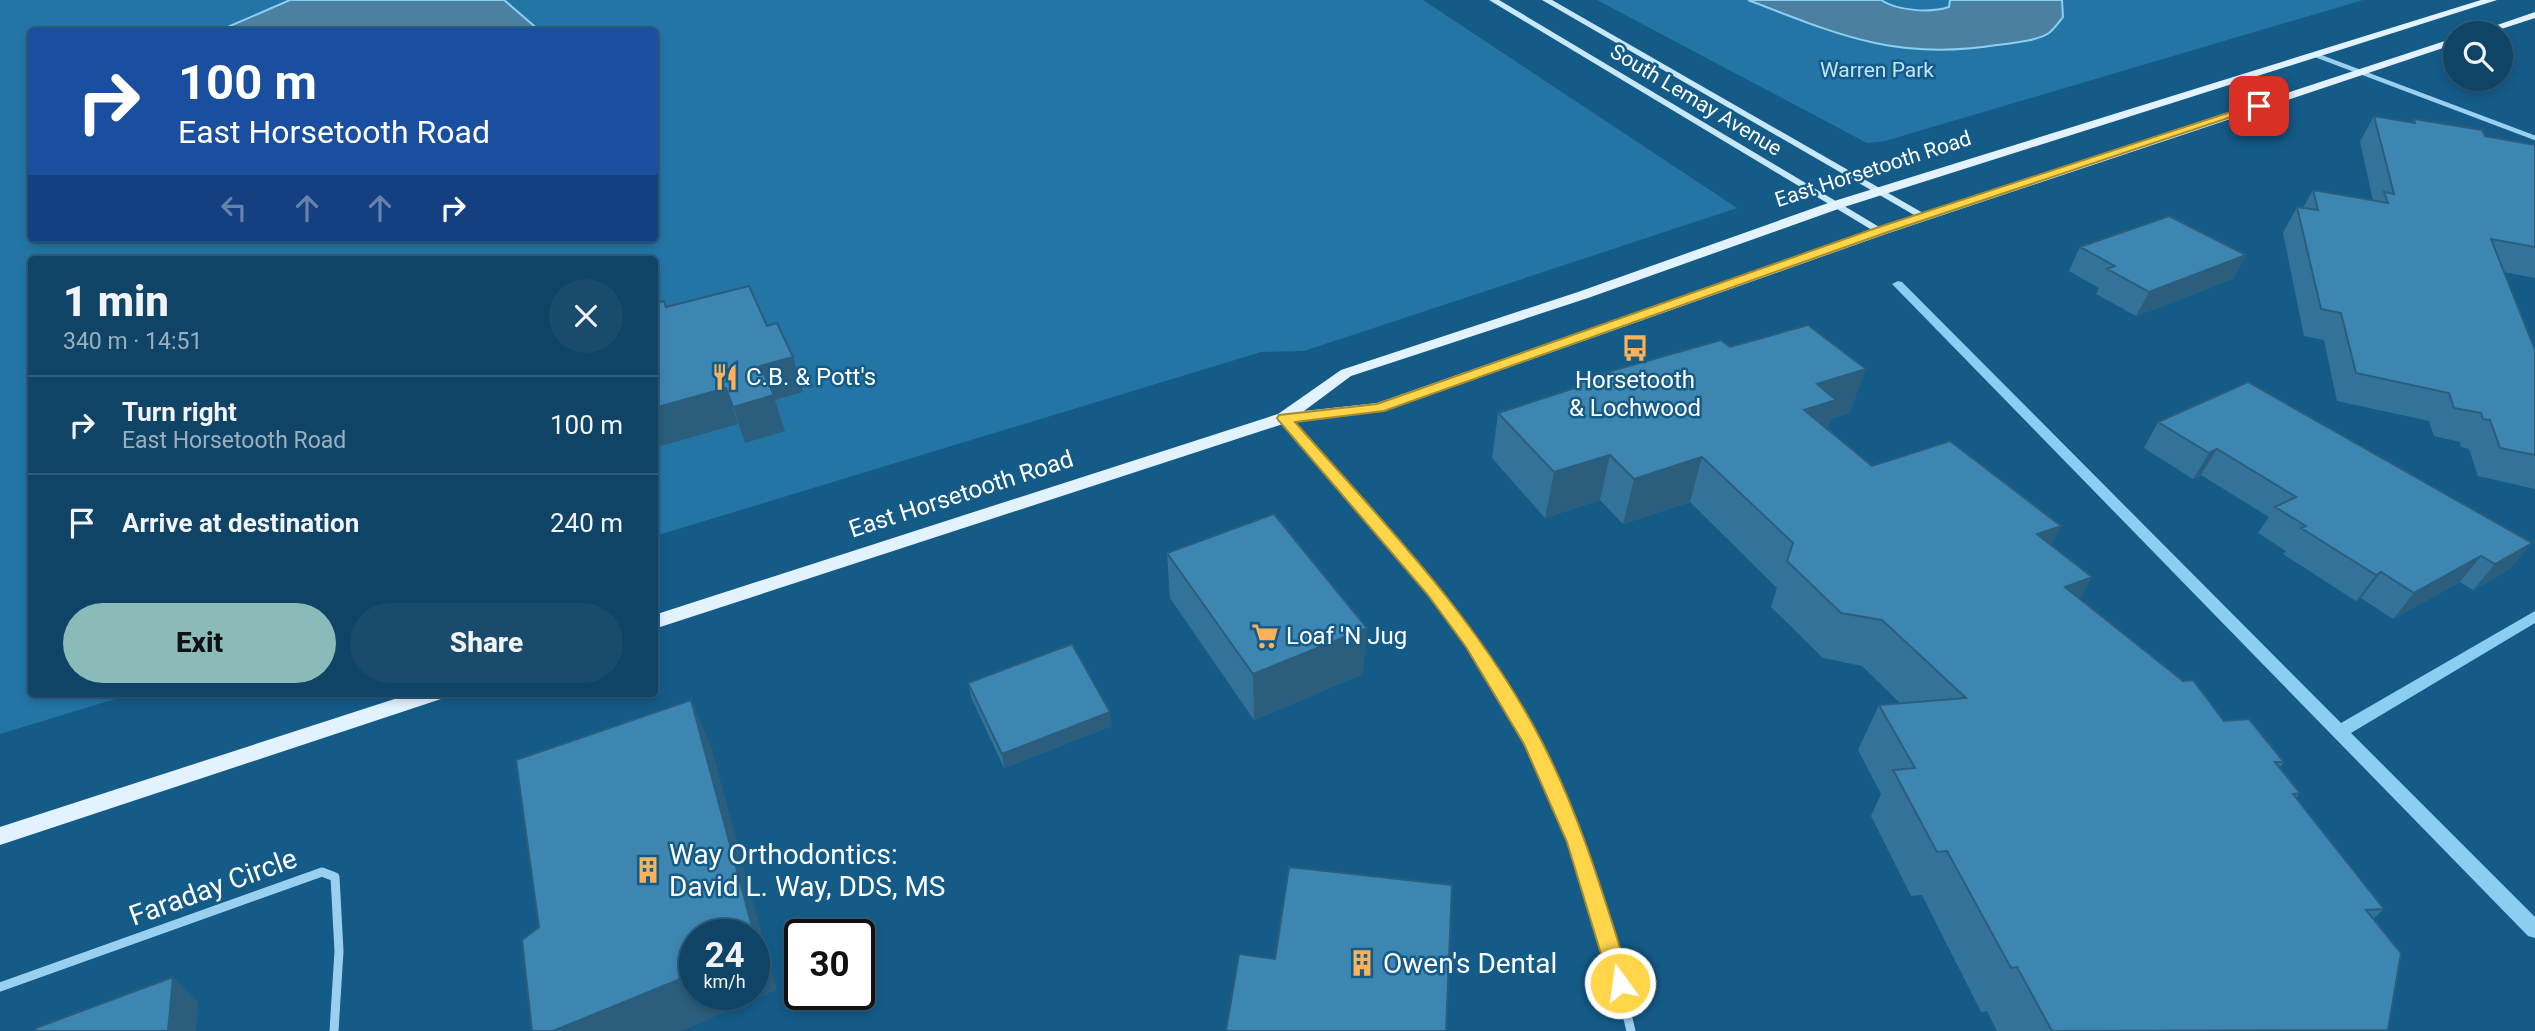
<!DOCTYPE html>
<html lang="en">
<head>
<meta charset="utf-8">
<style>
  body { margin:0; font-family:Roboto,sans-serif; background:#184b6c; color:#f1f3f6; height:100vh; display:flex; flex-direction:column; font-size:26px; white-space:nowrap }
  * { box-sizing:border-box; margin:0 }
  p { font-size:23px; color:#9bb0bf }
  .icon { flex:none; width:38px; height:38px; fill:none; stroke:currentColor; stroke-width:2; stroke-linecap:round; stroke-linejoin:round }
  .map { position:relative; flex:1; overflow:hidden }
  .details { position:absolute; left:28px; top:256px; width:630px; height:441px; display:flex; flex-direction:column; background:#0f4466; border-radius:7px; box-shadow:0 4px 10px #0003,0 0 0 2px #2f5c7a }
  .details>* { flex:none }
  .top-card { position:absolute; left:28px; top:28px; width:630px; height:214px; border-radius:7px; box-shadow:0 4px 10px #0003,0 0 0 2px #2f5c7a; background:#1a4fa0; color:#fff; overflow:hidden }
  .controls { position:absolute; left:2443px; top:21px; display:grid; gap:14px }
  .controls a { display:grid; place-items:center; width:70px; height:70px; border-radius:50%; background:#0f4466; box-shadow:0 4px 10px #0003,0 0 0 2px #2f5c7a; font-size:35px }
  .speed { position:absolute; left:679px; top:919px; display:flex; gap:14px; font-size:35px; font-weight:700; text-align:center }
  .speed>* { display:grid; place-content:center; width:91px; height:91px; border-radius:50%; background:#0f4466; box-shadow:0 4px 10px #0003,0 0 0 2px #2f5c7a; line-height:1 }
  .speed small { font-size:18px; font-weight:400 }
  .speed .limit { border:4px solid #111; border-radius:10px; background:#fff; color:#111 }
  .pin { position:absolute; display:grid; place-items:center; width:60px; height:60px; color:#fff; margin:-30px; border-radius:14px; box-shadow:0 4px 10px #0006 }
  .me { position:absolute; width:77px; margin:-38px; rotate:346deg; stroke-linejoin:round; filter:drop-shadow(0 0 5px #0008) }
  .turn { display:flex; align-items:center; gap:24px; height:147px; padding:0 35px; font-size:32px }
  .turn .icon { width:91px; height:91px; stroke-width:2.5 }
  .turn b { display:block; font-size:49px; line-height:60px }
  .lanes { display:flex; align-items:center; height:66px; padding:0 35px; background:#0003; justify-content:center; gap:35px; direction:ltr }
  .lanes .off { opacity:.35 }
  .round { display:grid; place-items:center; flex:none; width:74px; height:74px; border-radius:37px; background:#184b6c }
  .overview { display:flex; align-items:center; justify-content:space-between; height:119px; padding:0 35px }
  h1 { font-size:42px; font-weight:800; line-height:52px }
  .cta { display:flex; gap:14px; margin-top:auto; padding:14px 35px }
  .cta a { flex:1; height:80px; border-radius:42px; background:#8bbbb9; color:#111; font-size:28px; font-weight:800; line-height:80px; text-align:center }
  .cta a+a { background:#184b6c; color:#f1f3f6 }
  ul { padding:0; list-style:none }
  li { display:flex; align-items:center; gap:21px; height:98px; padding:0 35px; border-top:2px solid #2f5c7a }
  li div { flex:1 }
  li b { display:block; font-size:26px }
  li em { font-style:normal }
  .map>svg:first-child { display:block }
  .green { fill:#2375a6; fill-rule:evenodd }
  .water { fill:#4b80a1; stroke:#8bcef2; stroke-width:2 }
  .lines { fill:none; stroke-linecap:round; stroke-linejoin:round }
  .stream { fill:#8bcef2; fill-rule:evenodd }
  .minor-far2 { stroke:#9ad0ef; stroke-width:4.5 }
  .minor-far1 { stroke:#9ad0ef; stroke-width:7 }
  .minor { stroke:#9ad0ef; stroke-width:9 }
  .secondary { fill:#c7e7fb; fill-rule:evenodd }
  .primary { fill:#e2f2ff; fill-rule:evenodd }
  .wall { fill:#347399 }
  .shaded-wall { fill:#2b5e7d }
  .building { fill:#3d86b2; stroke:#2b5e7d; stroke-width:2 }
  .route { fill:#ffd54a; stroke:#a68a30; stroke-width:2 }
  .labels { text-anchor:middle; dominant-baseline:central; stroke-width:5; stroke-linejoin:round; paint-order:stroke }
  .far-park-label { font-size:21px; fill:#c0e5fb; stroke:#145b88 }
  .far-street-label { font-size:21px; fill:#fff; stroke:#145b88 }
  .poi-label { font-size:24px; fill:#fff; stroke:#145b88; text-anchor:start }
  .street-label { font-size:24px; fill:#fff; stroke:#145b88 }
  .near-poi-label { font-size:28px; fill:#fff; stroke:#145b88; text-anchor:start }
  .near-street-label { font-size:28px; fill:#fff; stroke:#145b88 }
</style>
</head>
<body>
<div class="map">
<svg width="2535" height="1031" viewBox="0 0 2535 1031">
  <rect width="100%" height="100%" fill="#145b88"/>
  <path class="green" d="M0,0H1423L1737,208L1304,351L1261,352L655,536L654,259H32V693H135L0,734ZM32,32H654V238H32Z
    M1597,0H2363L1885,141L1867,143Z"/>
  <path class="water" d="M290,0H504L540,31L228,32L223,29Z
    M1748,0H1881C1897,11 1931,13 1949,7L1950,0H2062L2063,17C2059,22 2054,29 2049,33C2037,41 2012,43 1997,45C1897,61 1839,35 1748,0Z"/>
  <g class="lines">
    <path class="stream" d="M1898,281L1902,282L2341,723L2535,611V623L2351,733L2535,917V938L2528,936L1894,286L1892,284Z"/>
    <path class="minor-far2" d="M2318,56L2535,138"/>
    <path class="minor-far1" d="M1284,418C1359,504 1437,587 1499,683"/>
    <path class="minor" d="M1498,681C1566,786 1602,910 1631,1031
      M0,987L322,872L335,877L339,951L334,1031"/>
    <path class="secondary" d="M1489,0H1499L1886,231L1881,234L1877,233Z
      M1542,0H1552L1930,217L1929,219H1921Z"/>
    <path class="primary" d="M2481,0H2497L1841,208L1588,298L1351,376L1304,411L1377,403L1876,228L2451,39L2455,38V44L1886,234L1385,411L1286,423L654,629V615L1278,414L1341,370L1578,292L1831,202Z
      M2535,12V18L2489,33H2474Z
      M413,693H447L444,698L0,845V827Z"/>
  </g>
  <path class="wall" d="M2374,116L2412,122L2414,119L2485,136L2535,145V278L2504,272L2535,350V489L2478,476L2469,449L2461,447L2460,442L2434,436L2429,421L2337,401L2324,340L2304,336L2283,233L2297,207L2303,208L2313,190L2373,201L2360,141Z
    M2080,247L2246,255L2233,279L2136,316L2096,294L2099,288L2069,271Z
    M654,303L666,307L767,326L793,357L803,392L775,400L785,431L745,443L738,424L654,448Z
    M1730,347L1850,413L1830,419L1827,428L1872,466L2061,526L2051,545L2080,599L2224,721L2284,762L2279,768L2300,793L2296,798L2384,909L2373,919L2388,1030L1997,1031L1987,1011L1981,1012L1922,895L1911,896L1871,816L1881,794L1858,750L1879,705L1900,703L1862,666L1823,658L1771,607L1777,588L1690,502L1623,524L1600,500L1545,518L1492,458L1498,413L1574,388L1576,381Z
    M2158,422L2510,569L2473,590L2460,582L2393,619L2361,598L2356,601L2283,554L2286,551L2258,533L2269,517L2201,475L2193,479L2144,448Z
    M1167,553L1363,674L1254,720L1170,598Z
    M968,683L1112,726L1004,768L971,697Z"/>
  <path class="shaded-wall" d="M2246,255L2233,279L2136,316L2149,292Z
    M793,357L803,392L775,400L785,431L745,443L733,407L760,366Z
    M1866,369L1850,413L1830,419L1821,444L1804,410L1817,384Z
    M726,388L738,424L654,448V408Z
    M2217,449L2201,475L2193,479L2209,453Z
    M1610,455L1600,500L1545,518L1554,472Z
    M1702,457L1690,502L1623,524L1634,479Z
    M2061,526L2037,572V534Z
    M2532,543L2510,569L2473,590L2495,564Z
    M2481,556L2460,582L2393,619L2414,593Z
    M2381,572L2361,598L2356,601L2376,575Z
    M2092,577L2066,623L2065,587Z
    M1367,628L1363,674L1254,720L1253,674Z
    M691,700L711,746L777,990L682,1031H553L695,973V994H754V934Z
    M1110,712L1112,726L1004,768L1002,754Z
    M173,977L198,1002L196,1031H168Z"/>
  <path class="building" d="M2374,116L2415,123L2414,119L2482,130L2485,136L2535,145V247L2491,239L2535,350V455L2500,448L2490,420L2483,419L2481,413L2454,408L2449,393L2356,373L2341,313L2321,309L2297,207L2318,210L2313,190L2388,203L2384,192L2394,194Z
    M2169,216L2246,255L2149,292L2107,269L2115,266L2080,247Z
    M749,286L767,326L777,323L793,357L760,366L774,395L733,407L726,388L654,408V303L664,301L666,307Z
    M1808,325L1866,369L1817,384L1836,400L1804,410L1872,466L1950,441L2061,526L2037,534L2092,577L2065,587L2183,681L2193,680L2224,721L2249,719L2284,762H2275L2300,793L2293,794L2384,909L2366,910L2401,953L2388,1030L2052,1031L2017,967L2011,968L1947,851L1937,852L1893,770L1915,768L1879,705L1966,698L1882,620L1841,613L1787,561L1793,543L1702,457L1634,479L1610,455L1554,472L1498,413L1581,386L1576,381L1721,340L1730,347Z
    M2248,382L2532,543L2495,564L2481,556L2414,593L2381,572L2376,575L2301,528L2306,526L2275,507L2296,497L2217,449L2209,453L2158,422Z
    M1274,514L1367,628L1253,674L1167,553Z
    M1072,644L1110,712L1002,754L968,683Z
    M691,700L754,934H695V973L553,1031H532L522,940L539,927L516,760Z
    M1289,867L1452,885L1446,1031H1226L1239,954L1275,959Z
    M754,937L757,947L754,948Z
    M173,977L168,1031H35L36,1028Z"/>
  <path class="route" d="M2255,104L2264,106L1885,233L1384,411L1295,422C1383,522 1479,620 1541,740C1581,817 1605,900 1631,983L1628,990L1620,993L1612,990L1567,842L1524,744L1466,647L1428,595L1279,421L1277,418L1279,415L1377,404L1876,228Z"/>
  <defs>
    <symbol id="bus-bare" viewBox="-9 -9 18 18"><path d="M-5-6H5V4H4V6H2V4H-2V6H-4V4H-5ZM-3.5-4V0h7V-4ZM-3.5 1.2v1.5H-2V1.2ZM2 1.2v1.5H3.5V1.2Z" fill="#ffb158" stroke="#145b88" stroke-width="2.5" paint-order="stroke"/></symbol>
    <symbol id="restaurant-bare" viewBox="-9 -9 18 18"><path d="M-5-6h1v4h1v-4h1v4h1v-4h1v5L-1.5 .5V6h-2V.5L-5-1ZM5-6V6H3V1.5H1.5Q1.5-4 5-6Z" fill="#ffb158" stroke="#145b88" stroke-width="2.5" paint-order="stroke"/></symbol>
    <symbol id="supermarket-bare" viewBox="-9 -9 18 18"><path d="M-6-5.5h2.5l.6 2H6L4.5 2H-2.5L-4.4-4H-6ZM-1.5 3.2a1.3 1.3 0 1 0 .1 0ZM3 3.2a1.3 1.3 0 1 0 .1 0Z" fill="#ffb158" stroke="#145b88" stroke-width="2.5" paint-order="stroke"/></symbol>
    <symbol id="building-bare" viewBox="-9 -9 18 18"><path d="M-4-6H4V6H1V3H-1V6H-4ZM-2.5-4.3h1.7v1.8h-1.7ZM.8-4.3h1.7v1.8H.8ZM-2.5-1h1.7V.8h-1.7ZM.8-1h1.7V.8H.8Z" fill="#ffb158" stroke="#145b88" stroke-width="2.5" paint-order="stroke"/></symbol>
  </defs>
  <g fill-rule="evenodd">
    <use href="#bus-bare" x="1616" y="329" width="38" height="38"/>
    <use href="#restaurant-bare" x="706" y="358" width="38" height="38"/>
    <use href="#supermarket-bare" x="1246" y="617" width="38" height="38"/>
    <use href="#building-bare" x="629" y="851" width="38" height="38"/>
    <use href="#building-bare" x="1343" y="944" width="38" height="38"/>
  </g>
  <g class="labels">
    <g class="far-park-label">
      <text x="1877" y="70">Warren Park</text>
    </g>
    <g class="far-street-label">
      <text transform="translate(1696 100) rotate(31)">South Lemay Avenue</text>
      <text transform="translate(1873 169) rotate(-18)">East Horsetooth Road</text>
    </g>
    <g class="poi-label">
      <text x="746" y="377">C.B. &amp; Pott's</text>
      <text x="1635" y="380" text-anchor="middle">Horsetooth<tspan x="1635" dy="28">&amp; Lochwood</tspan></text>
      <text x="1286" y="636">Loaf 'N Jug</text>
    </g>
    <g class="street-label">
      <text transform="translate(961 494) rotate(-18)">East Horsetooth Road</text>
    </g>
    <g class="near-poi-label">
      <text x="669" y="854">Way Orthodontics:<tspan x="669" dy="32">David L. Way, DDS, MS</tspan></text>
      <text x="1383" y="963">Owen's Dental</text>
    </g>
    <g class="near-street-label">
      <text transform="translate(213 887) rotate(-20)">Faraday Circle</text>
    </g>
  </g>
</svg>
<div class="controls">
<a><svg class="icon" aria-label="search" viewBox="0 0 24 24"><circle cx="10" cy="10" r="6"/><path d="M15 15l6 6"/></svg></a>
</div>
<div class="speed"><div>24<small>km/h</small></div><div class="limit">30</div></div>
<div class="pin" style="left:2259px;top:106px;background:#d93025"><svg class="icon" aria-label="arrive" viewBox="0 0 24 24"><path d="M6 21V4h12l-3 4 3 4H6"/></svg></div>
<svg class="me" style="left:1620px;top:983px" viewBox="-20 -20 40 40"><circle r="17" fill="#ffd54a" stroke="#fff" stroke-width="3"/><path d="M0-11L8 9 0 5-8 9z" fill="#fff"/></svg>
<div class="top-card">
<div class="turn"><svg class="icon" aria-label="right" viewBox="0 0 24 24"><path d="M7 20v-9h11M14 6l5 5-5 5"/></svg><div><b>100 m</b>East Horsetooth Road</div></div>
<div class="lanes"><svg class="icon off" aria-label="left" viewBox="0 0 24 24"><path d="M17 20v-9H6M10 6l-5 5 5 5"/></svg><svg class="icon off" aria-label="ahead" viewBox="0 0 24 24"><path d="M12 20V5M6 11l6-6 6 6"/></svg><svg class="icon off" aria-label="ahead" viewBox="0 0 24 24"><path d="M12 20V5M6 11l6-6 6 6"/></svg><svg class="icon" aria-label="right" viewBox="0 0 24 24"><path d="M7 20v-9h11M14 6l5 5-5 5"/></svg></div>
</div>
<section class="details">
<div class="overview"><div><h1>1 min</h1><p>340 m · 14:51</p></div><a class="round"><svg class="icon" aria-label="close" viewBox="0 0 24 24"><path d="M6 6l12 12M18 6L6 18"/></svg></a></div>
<ul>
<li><svg class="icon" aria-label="right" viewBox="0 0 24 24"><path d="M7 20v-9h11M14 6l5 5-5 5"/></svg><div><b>Turn right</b><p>East Horsetooth Road</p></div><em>100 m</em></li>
<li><svg class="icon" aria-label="arrive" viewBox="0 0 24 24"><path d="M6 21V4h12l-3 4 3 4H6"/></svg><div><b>Arrive at destination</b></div><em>240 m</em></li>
</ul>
<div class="cta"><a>Exit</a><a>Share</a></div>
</section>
</div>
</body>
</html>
